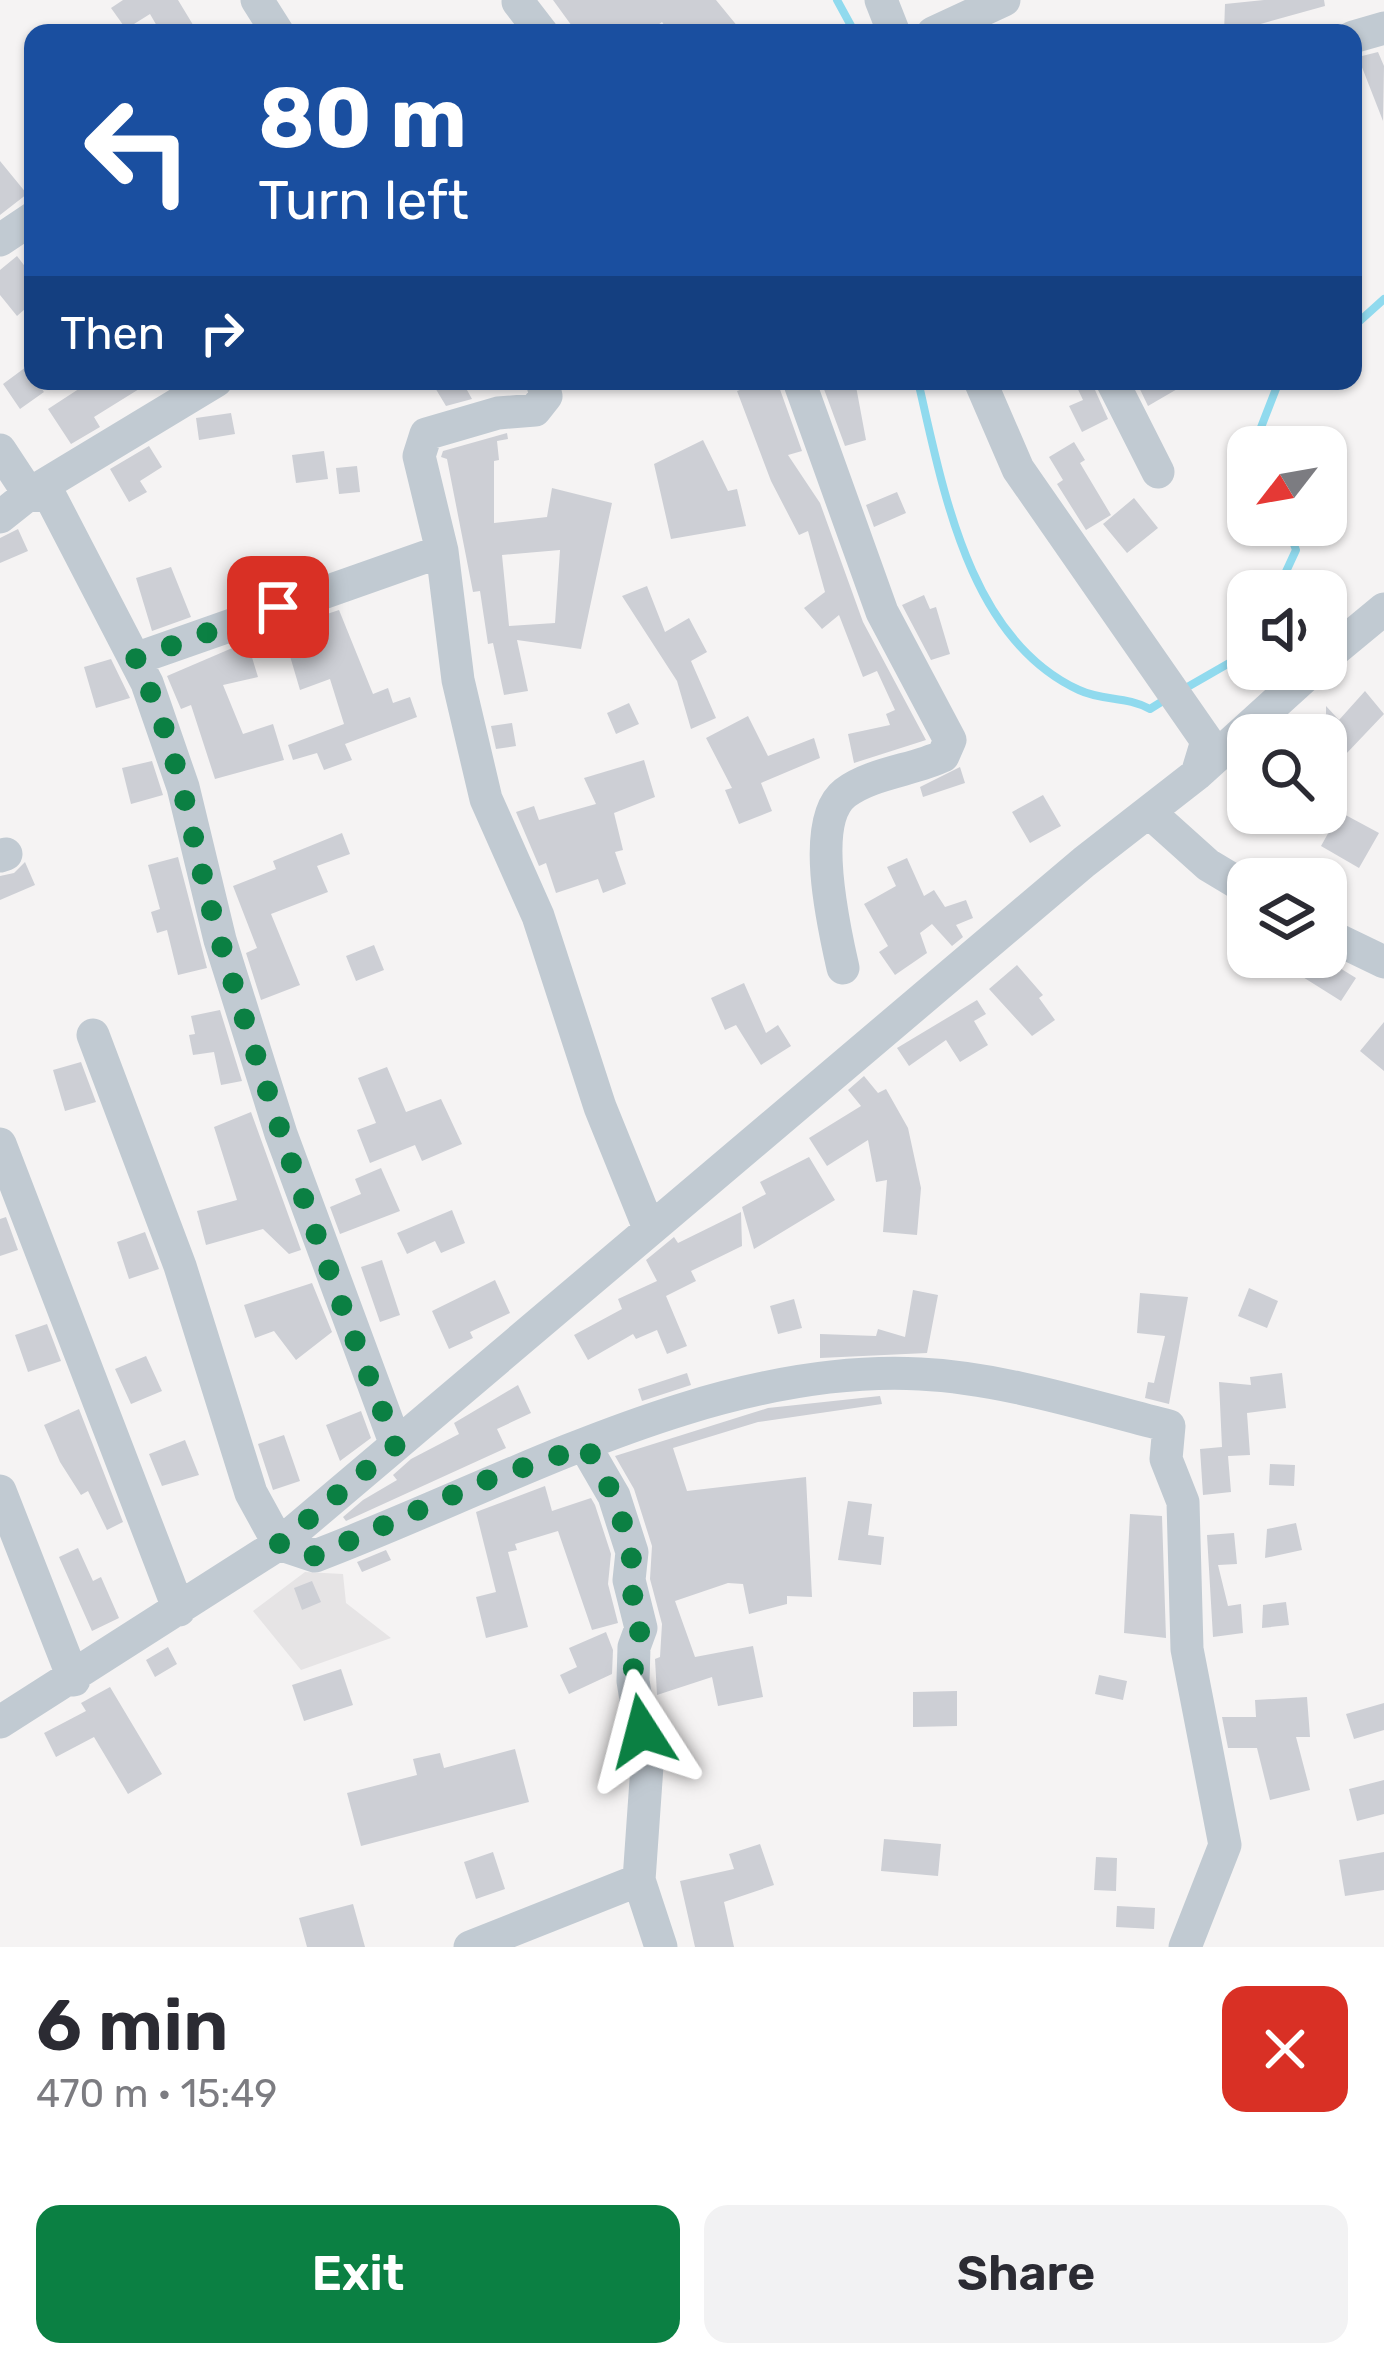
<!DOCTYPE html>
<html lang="en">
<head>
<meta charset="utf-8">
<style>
  body { margin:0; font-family:Rubik,sans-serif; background:#f2f2f3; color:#2b2b33; height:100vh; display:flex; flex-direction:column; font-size:45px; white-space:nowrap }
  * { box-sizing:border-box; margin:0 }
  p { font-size:39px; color:#7c7c81 }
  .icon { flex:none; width:66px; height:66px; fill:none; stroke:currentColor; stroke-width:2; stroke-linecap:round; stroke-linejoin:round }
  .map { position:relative; height:1947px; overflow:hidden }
  .side { display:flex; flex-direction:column; background:#fff; flex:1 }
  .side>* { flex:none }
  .hud { position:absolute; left:24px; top:24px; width:1338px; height:366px; border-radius:24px; box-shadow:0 3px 9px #0004; background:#1a4fa0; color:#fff; overflow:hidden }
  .needle { width:78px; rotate:239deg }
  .fabs { position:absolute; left:1227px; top:426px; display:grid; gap:24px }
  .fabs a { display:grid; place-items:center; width:120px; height:120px; border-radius:24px; background:#fff; box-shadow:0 3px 9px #0004; font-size:60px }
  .pin { position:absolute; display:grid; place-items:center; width:102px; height:102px; color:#fff; margin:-51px; border-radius:24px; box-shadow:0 6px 18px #0006 }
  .me { position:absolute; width:132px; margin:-66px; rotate:351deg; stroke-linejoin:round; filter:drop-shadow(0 0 9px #0008) }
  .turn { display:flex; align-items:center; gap:42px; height:252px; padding:0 36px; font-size:54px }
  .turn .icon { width:156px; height:156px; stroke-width:2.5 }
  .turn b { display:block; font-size:84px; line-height:102px }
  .then { display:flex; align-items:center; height:114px; padding:0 36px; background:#0003; gap:24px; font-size:45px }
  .round { display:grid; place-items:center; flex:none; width:126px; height:126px; border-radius:24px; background:#f2f2f3 }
  .headline { display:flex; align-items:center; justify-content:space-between; height:204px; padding:0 36px }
  h1 { font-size:72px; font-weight:600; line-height:90px }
  .button { display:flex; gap:24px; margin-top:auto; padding:24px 36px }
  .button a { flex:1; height:138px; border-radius:24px; background:#0b8043; color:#fff; font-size:48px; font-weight:600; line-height:138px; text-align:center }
  .button a+a { background:#f2f2f3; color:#2b2b33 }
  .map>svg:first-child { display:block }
  .education { fill:#e6e4e5 }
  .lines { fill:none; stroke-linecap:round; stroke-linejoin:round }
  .stream { stroke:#90daee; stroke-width:8 }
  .building { fill:#cdcfd5; fill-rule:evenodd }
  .minor { stroke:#c1cad2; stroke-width:33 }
  .route { stroke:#0b8043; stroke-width:21; stroke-dasharray:0 37.8 }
</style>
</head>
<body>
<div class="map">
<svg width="1384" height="1947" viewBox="0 0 1384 1947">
  <rect width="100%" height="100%" fill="#f5f3f3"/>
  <path class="education" d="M305,1572L343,1574L346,1603L391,1638L301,1670L253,1611Z"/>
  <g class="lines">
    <path class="stream" d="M837,0L855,33
      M1353,327L1384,299
      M918,381C943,488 968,639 1079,690C1102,701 1127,696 1150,709L1166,699
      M1265,447L1260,430L1279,381
      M1277,591L1296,550L1287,525
      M1184,689L1231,662L1248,640"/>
  </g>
  <path class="building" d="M123,0H178L198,33H161L150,14L126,29L111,8Z
    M553,0H716L743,33H670L662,22L647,33H577Z
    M1264,0H1324L1325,6L1257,25L1256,33H1224L1225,4Z
    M1378,52L1384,66L1383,121L1358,57Z
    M0,161L27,194L0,215Z
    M17,256L33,277V302L17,316L0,295V270Z
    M26,367L44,392L20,409L3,384Z
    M91,381H152L94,417L100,427L71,444L48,409Z
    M431,381H462L472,399L446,406Z
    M765,381H777L802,451L788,455L820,503L863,622L926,740L854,763L848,734L890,725L886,714L895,710L877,671L863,677L839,615L822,629L804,608L825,592L808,531L799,535L771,481L737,391Z
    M821,381H855L866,440L845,446Z
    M1074,381H1091L1108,419L1082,432L1069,406L1083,400Z
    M1136,381H1191L1148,406Z
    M231,413L235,434L199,440L196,418Z
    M507,433L508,439L497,441L499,460L494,461V523L547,517L552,488L612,503L581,649L517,640L528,691L504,695L493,643L488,644L480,591L473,592L447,459L441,457L443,451ZM560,550L555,623L509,626L502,555Z
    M703,440L728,491L737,489L746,526L671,539L654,464Z
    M1074,442L1085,460L1080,463L1111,515L1086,530L1057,484L1063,480L1049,457Z
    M149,446L162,467L140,481L147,492L129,502L110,469Z
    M324,451L328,479L296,483L292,455Z
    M357,466L360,492L339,494L336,468Z
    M897,492L906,513L874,527L866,505Z
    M1134,498L1158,528L1127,553L1103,524Z
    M18,529L28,551L0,563V538Z
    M171,567L191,617L152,631L136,578Z
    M647,586L665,632L689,618L707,652L691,661L716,718L691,729L677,681L622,596Z
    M924,595L930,609L936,607L950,654L931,660L902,605Z
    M339,610L373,694L388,688L393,703L410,697L417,717L345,744L352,760L324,770L317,753L293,760L288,745L344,724L330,679L300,690L282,629Z
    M237,646L239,654L250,651L258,677L223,685L243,734L273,724L284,760L215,779L191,705L181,709L167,676Z
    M111,659L130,698L96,708L84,667Z
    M1365,691L1384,714L1326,775V706L1339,720Z
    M629,703L639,724L616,734L607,713Z
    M748,716L768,756L814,738L820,758L761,783L772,811L739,824L725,790L732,788L706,738Z
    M512,723L516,746L496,749L491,726Z
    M644,760L655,797L614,813L623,850L615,852L626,884L603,893L598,879L556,893L546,863L539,866L516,812L534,806L539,820L596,804L584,778Z
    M152,761L163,795L131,804L122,768Z
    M960,767L965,783L923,797L920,787Z
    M1043,795L1061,826L1030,843L1012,812Z
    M1340,812L1379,833L1359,868L1321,846Z
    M342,833L350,854L317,866L328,892L271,914L300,985L261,1000L246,953L257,948L233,886L276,869L273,861Z
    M178,857L207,968L178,975L167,930L157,933L151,912L160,909L148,865Z
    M907,858L924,896L934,890L945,907L966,900L973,918L956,925L963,937L952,946L932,924L920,933L927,953L895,975L879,952L888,946L864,904L896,886L887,867Z
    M25,862L35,885L0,900V876L14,873Z
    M374,945L384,970L356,981L346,956Z
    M1271,957H1322L1356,978L1341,1001Z
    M1017,965L1043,995L1039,998L1055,1020L1032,1036L989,989Z
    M744,983L766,1033L778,1025L791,1046L761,1065L736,1025L725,1030L711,998Z
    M977,1000L986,1014L974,1021L988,1045L960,1062L946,1040L909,1066L897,1048Z
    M220,1010L242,1081L221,1085L214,1052L193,1055L189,1035L195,1034L191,1016Z
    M1384,1022V1071L1360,1051Z
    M81,1062L96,1102L65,1111L53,1070Z
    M387,1067L406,1112L441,1099L462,1144L422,1161L415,1145L370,1163L357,1130L376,1123L358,1078Z
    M864,1076L878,1093L886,1089L908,1128L921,1188L917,1235L883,1232L887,1180L876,1182L868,1140L827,1166L809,1138L861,1106L848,1090Z
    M251,1112L301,1250L289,1254L263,1229L206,1245L197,1211L237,1200L214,1127Z
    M809,1157L835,1200L754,1249L742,1207L766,1194L760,1182Z
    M381,1168L400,1211L340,1234L330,1207L361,1194L355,1179Z
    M452,1210L465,1243L441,1253L435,1241L407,1254L397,1233Z
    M741,1212L742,1246L691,1271L696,1281L666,1296L687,1346L667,1354L657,1330L636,1339L633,1334L588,1360L574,1335L622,1309L618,1299L657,1281L646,1260L674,1237L678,1243Z
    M6,1217L18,1250L0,1256V1219Z
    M145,1232L159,1269L129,1279L117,1242Z
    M382,1260L400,1315L380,1322L361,1267Z
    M495,1280L510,1313L470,1332L473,1338L449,1349L432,1311Z
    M312,1283L332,1332L296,1360L274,1331L255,1338L244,1305Z
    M1249,1288L1278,1301L1267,1328L1238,1316Z
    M913,1290L938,1295L927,1353L820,1358V1334L876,1336L878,1329L905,1337Z
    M1140,1293L1188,1297L1169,1404L1145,1398L1148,1382L1154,1383L1165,1336L1137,1333Z
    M794,1299L802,1328L778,1334L770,1306Z
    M47,1324L61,1361L28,1372L15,1335Z
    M146,1356L162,1391L131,1404L115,1369Z
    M687,1373L691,1385L642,1401L638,1389Z
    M1282,1373L1286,1408L1247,1413L1250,1455L1228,1456L1231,1492L1203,1495L1200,1449L1222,1447L1219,1382L1251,1385L1250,1377Z
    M518,1385L531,1413L497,1429L506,1448L346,1521L343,1517L363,1500L397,1480L393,1475L411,1459L459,1434L454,1423Z
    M880,1396L882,1404L758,1422L673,1448L687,1491L806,1477L812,1597L787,1596V1604L749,1614L743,1584L728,1583L675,1601L695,1657L753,1646L763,1697L718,1706L712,1677L657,1695L655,1659L660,1657L662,1624L650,1579L652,1546L634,1489L615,1456L768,1408Z
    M79,1409L123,1522L107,1530L88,1491L81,1495L60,1462L44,1425Z
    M361,1411L371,1438L340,1461L326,1425Z
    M284,1435L300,1481L273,1490L258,1444Z
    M185,1440L199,1475L162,1486L149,1454Z
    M1270,1464L1295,1465L1294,1486L1269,1485Z
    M545,1486L552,1511L591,1498L595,1505L611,1554L608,1584L618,1623L592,1630L558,1531L515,1544L517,1550L508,1552L528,1627L486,1638L476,1597L496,1592L476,1512Z
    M848,1501L872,1504L868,1535L884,1537L881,1565L838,1560Z
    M1130,1514L1162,1516L1166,1638L1124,1633Z
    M1296,1523L1302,1550L1265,1558L1267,1529Z
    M1234,1533L1237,1564L1218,1565L1228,1606L1241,1604L1243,1633L1213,1637L1207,1535Z
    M78,1548L93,1581L101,1577L119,1618L92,1631L59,1557Z
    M386,1550L391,1560L362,1572L357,1562Z
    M312,1581L321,1602L302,1610L294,1588Z
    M1286,1602L1289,1625L1262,1628L1263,1605Z
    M606,1632L613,1650L612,1674L569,1694L560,1675L577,1667L569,1648Z
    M168,1647L177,1664L155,1677L146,1660Z
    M341,1669L353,1705L304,1721L292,1685Z
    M1099,1675L1127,1681L1123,1700L1095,1694Z
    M110,1687L162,1774L128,1794L94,1737L56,1757L44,1733L86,1711L81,1703Z
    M957,1691V1726L913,1727V1692Z
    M1307,1697L1310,1737H1296L1310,1790L1270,1800L1257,1748H1228L1222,1717H1256L1255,1700Z
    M1384,1703V1730L1354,1739L1346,1714Z
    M515,1749L529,1802L361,1846L347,1793L417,1775L413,1759L440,1753L444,1768Z
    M1384,1780V1814L1357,1821L1349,1789Z
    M884,1839L941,1844L938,1876L881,1871Z
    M760,1844L774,1885L724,1902L734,1947H695L680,1881L734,1869L729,1854Z
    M493,1852L505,1889L476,1899L464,1862Z
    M1384,1852V1890L1345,1896L1339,1860Z
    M1096,1857L1117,1858L1116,1891L1094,1890Z
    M353,1904L365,1947H307L299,1918Z
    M1117,1906L1155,1908L1154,1929L1116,1927Z"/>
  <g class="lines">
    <path class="minor" d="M257,0L278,33
      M881,0L894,33
      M518,2L542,33
      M933,33L1004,0
      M1353,37L1384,28
      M0,240L33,218
      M542,381L546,396L535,410L498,413L426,434L419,456L442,551L458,680L486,799L538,916L600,1107L649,1228
      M799,381L882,612L950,740L943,756C914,770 871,773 845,793C809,821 834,928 843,968
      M980,381L1018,469L1207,741L1197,774
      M1112,381L1158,472
      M0,450L29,494L216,381
      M0,517L29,494L50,496L147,683L183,787L220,940L281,1134L396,1445
      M1326,657L1384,609
      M135,659L442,551
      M1149,812L1208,865L1248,889
      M0,856L6,854
      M1326,934L1384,962
      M93,1035L180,1266L251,1493L279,1544L315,1556C503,1485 712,1363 920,1374C1003,1378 1089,1406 1169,1426L1166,1459L1183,1502L1187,1649L1225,1845L1185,1947
      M0,1144L179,1610
      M585,1446L614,1496L632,1552L629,1580L641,1628L634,1647L633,1681L647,1766L639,1880L661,1947
      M0,1491L74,1680
      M0,1722L279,1544L1084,862L1197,774L1313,669
      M470,1947L639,1880"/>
  </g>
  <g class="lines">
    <path class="route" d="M278,607L135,659C182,749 192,851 222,947C273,1114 330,1283 396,1445L279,1544L315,1556L484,1481L586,1446L614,1496L632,1552L629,1580L641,1628L634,1647L633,1681L642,1731"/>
  </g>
</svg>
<div class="fabs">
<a><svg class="needle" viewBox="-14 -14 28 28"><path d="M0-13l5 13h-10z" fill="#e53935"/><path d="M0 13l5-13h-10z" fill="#7c7c81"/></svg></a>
<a><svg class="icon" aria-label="sound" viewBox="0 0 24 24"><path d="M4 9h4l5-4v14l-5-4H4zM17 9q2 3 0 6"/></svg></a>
<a><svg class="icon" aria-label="search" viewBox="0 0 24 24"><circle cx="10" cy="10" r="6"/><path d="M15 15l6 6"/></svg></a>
<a><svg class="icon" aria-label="layers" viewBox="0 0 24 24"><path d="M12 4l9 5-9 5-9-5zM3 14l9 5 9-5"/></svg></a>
</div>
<div class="pin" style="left:278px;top:607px;background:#d93025"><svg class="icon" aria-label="arrive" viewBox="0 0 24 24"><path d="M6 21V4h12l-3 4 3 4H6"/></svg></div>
<svg class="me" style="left:642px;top:1731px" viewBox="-20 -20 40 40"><path d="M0-17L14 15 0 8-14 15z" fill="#0b8043" stroke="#fff" stroke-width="4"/></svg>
<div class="hud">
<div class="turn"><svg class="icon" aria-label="left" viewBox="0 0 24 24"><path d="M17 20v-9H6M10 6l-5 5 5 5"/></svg><div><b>80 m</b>Turn left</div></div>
<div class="then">Then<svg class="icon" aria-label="right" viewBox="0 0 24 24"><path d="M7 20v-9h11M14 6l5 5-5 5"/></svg></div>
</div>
</div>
<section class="side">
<div class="headline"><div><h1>6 min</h1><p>470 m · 15:49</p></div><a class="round" style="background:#d93025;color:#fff"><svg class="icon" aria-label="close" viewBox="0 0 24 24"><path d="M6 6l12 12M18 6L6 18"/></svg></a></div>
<div class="button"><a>Exit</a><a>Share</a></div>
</section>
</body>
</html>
